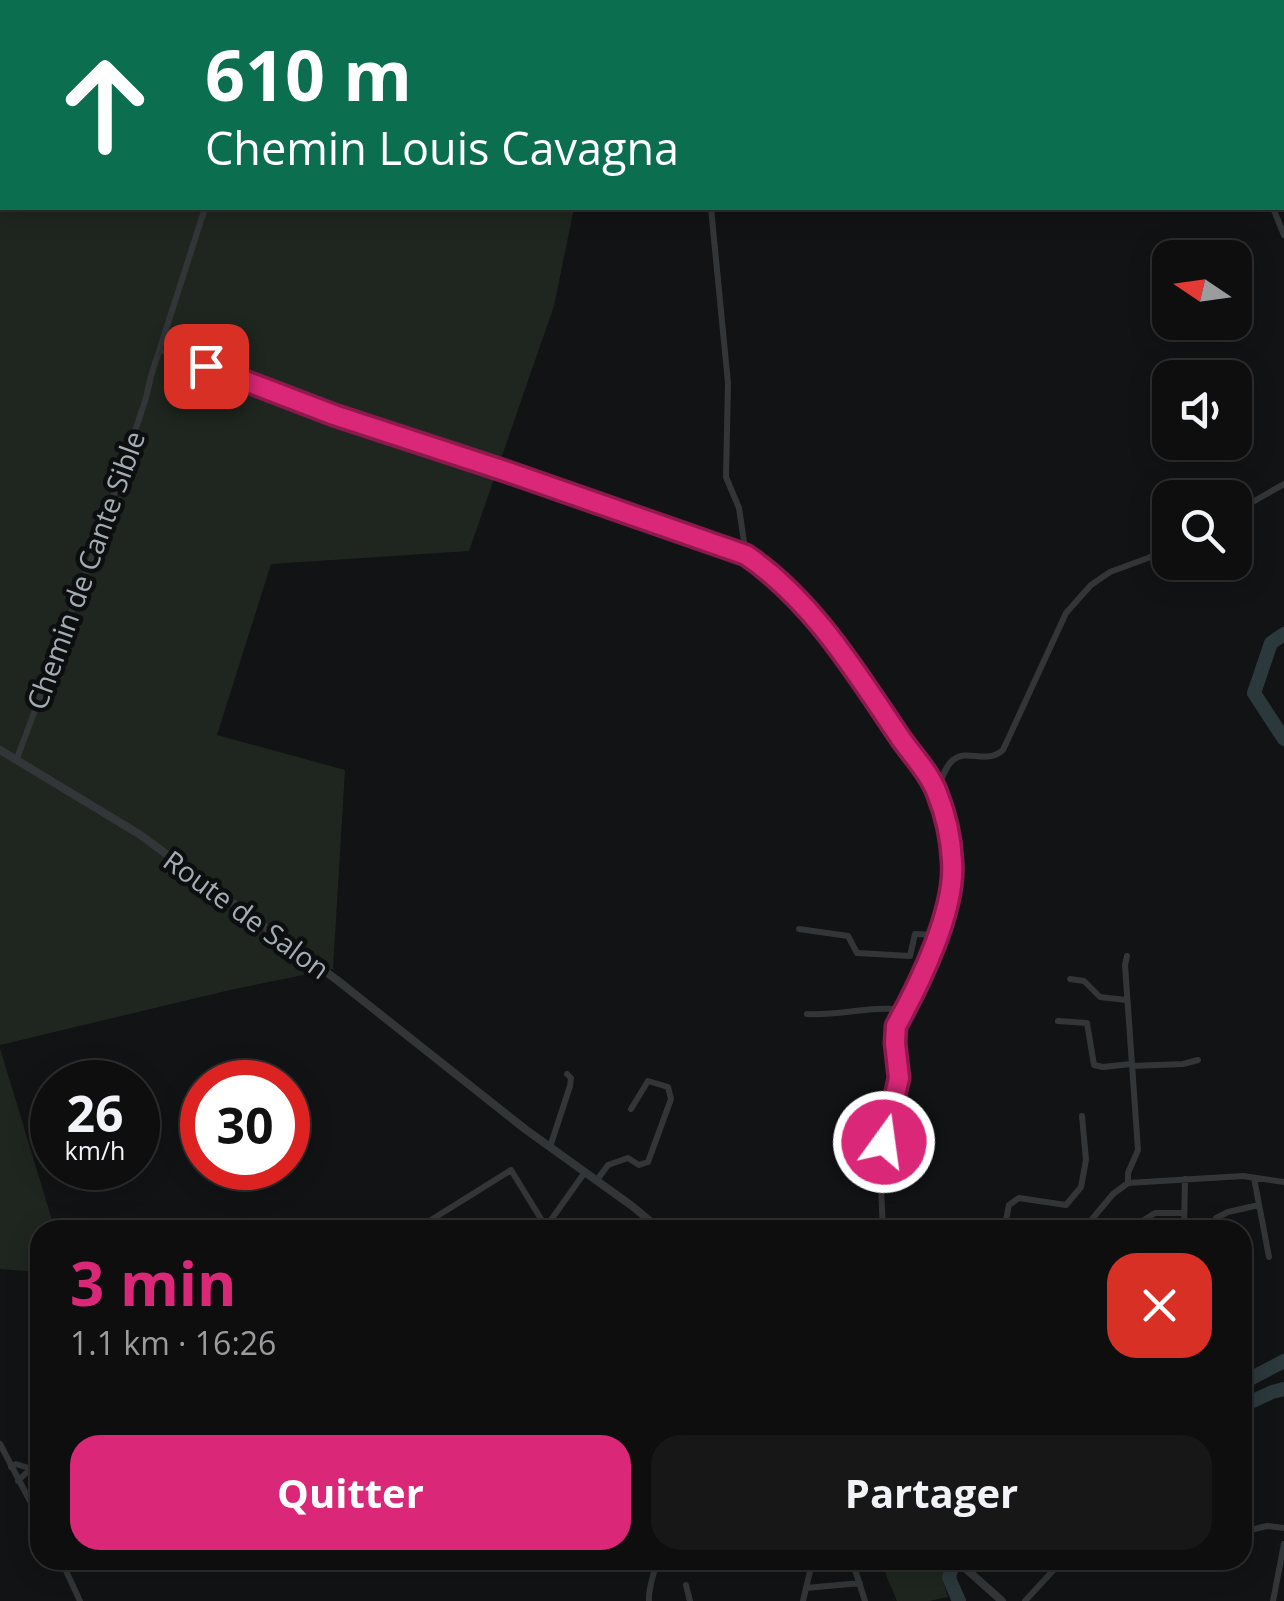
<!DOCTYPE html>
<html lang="fr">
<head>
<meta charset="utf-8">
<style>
  body { margin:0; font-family:"Open Sans",sans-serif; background:#171718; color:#f1f3f6; height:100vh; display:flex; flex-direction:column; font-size:38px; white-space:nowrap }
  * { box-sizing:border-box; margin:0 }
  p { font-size:32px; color:#9b9c9e }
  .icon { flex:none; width:55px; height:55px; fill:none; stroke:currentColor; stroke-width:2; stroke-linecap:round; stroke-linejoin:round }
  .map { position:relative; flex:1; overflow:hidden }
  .sheet { position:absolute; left:30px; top:1220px; width:1222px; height:350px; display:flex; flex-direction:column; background:#0e0e0f; border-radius:30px; box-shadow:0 5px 25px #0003,0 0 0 2px #2e2e2f }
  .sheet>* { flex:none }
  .hud { position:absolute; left:0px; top:0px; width:1285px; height:210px; box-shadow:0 5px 25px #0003,0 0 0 2px #2e2e2f; background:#0b6e4f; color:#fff; overflow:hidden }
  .needle { width:65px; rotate:283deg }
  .controls { position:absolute; left:1152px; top:240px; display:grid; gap:20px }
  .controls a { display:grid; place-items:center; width:100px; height:100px; border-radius:20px; background:#0e0e0f; box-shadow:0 5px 25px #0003,0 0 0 2px #2e2e2f; font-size:50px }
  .speed { position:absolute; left:30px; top:1060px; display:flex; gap:20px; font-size:50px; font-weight:700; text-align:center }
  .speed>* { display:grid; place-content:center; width:130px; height:130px; border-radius:50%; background:#0e0e0f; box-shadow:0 5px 25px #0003,0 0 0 2px #2e2e2f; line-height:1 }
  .speed small { font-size:25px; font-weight:400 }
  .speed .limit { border:15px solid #d22; background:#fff; color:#111 }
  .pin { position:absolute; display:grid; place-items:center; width:85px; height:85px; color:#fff; margin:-42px; border-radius:20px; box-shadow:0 5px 15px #0006 }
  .me { position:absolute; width:110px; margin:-55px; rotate:14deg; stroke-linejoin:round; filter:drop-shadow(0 0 8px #0008) }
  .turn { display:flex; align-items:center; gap:35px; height:210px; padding:0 40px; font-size:45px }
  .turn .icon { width:130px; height:130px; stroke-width:2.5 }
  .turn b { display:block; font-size:70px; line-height:85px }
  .round { display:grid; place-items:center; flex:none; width:105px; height:105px; border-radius:30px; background:#171718 }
  .head { display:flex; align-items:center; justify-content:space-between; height:170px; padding:0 40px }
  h1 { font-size:60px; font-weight:700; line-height:75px; color:#db2777 }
  .cta { display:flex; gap:20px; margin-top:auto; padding:20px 40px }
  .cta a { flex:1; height:115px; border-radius:30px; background:#db2777; color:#fff; font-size:40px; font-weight:700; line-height:115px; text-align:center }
  .cta a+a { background:#171718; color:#f1f3f6 }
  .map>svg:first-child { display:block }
  .green { fill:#1f261f }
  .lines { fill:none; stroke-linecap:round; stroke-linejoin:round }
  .river { stroke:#2c393c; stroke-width:14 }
  .minor { stroke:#333638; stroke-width:6 }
  .tertiary { stroke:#333638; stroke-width:8 }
  .route-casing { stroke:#8e194d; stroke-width:25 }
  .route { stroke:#db2777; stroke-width:18 }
  .labels { text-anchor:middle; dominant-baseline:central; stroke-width:9; stroke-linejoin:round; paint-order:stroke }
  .street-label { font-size:28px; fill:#a4adb4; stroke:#0d0e0f }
</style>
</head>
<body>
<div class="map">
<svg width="1284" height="1601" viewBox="0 0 1284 1601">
  <rect width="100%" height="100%" fill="#121314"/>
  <path class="green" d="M0,0H528L527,2H2V208H574L554,306L469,551L271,564L217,735L345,770L333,969L230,990L0,1045Z
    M0,1048L55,1230H40V1272L0,1269Z
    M882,1560H945L947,1562L942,1579L948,1597L929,1601H897L886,1575Z"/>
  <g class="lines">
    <path class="river" d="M1284,634L1271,643L1254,693L1284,739
      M1242,1383L1284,1361
      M1242,1406L1272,1392L1284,1389
      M958,1560L952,1567L949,1578L959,1601"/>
    <path class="minor" d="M164,0L166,2
      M689,0V2
      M1219,2V0
      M711,208L728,383L726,477L739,508L746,555
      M1273,208L1284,235
      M160,350L334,415L503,470L746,555L764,567L796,598L834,642L937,791L947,830L952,859V873L941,931L895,1033L899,1078L880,1166L883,1230
      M1235,512L1284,484
      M16,761L101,533L146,398L151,376L205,208
      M937,791C941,781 945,766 953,760C968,748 986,765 1003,750L1066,613L1091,585L1110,572L1148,558L1170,548
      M799,929L848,936L857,953L910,956L915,934L938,935
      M1127,956L1125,965L1138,1150L1128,1173V1183
      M1070,979L1084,981L1100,997L1126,1000
      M807,1014C840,1016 872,1005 905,1010
      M1058,1021L1087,1023L1094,1065L1103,1067L1131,1064
      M1132,1066L1183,1064L1198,1060
      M550,1147L570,1086L571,1078L567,1074
      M1254,1178L1269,1257
      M597,1180L608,1165L628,1158L639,1165L648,1162L671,1099L668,1087L648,1081L631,1109
      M1216,1218L1228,1212L1259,1205
      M1141,1222L1155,1213H1184
      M415,1230L511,1170L546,1227
      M540,1230L546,1227L585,1172
      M1004,1230L1009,1205L1019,1198L1066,1205L1081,1187L1086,1160L1082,1116
      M1083,1230L1113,1194L1128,1183L1243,1176L1284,1182
      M1184,1230L1185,1179
      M0,1444L40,1520
      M11,1467L16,1464L35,1470L26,1473L18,1481
      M1242,1532L1267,1526L1284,1528
      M61,1560L80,1601
      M852,1560L865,1601
      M686,1585L690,1601
      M806,1588L860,1583
      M649,1601C648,1586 655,1575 656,1560
      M803,1601L811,1567
      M1025,1601L1060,1563
      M1273,1601L1284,1544"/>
    <path class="tertiary" d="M0,750L139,834L337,980L525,1129L632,1206L661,1230
      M956,1560L1002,1601"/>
  </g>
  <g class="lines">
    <defs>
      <path id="route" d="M206,366L334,415L502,470L746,555C812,600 855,671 899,736C911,754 930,773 937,793C945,813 951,839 952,861C956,909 920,983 896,1026L895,1043L899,1078L884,1142"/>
    </defs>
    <use href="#route" class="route-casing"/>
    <use href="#route" class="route"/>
  </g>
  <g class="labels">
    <g class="street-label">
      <text transform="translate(85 570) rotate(-70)">Chemin de Cante Sible</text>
      <text transform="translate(247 914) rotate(36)">Route de Salon</text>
    </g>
  </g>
</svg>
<div class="controls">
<a><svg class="needle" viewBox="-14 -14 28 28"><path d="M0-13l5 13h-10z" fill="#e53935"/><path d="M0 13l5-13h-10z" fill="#9b9c9e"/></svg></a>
<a><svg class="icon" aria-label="sound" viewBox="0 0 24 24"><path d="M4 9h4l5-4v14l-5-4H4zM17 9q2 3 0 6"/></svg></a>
<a><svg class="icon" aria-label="search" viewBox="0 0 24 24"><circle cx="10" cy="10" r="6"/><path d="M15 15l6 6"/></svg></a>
</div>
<div class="speed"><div>26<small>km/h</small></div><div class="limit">30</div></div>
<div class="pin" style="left:206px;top:366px;background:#d93025"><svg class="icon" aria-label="arrive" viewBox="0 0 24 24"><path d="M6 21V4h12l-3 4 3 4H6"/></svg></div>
<svg class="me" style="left:884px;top:1142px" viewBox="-20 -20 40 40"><circle r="17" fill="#db2777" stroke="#fff" stroke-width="3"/><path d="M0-11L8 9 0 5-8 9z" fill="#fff"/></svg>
<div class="hud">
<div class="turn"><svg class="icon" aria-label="ahead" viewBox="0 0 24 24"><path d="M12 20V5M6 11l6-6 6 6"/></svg><div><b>610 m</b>Chemin Louis Cavagna</div></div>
</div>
<section class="sheet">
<div class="head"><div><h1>3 min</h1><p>1.1 km · 16:26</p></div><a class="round" style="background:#d93025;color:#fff"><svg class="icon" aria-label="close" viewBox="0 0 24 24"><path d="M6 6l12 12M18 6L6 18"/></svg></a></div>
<div class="cta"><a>Quitter</a><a>Partager</a></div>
</section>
</div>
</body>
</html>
